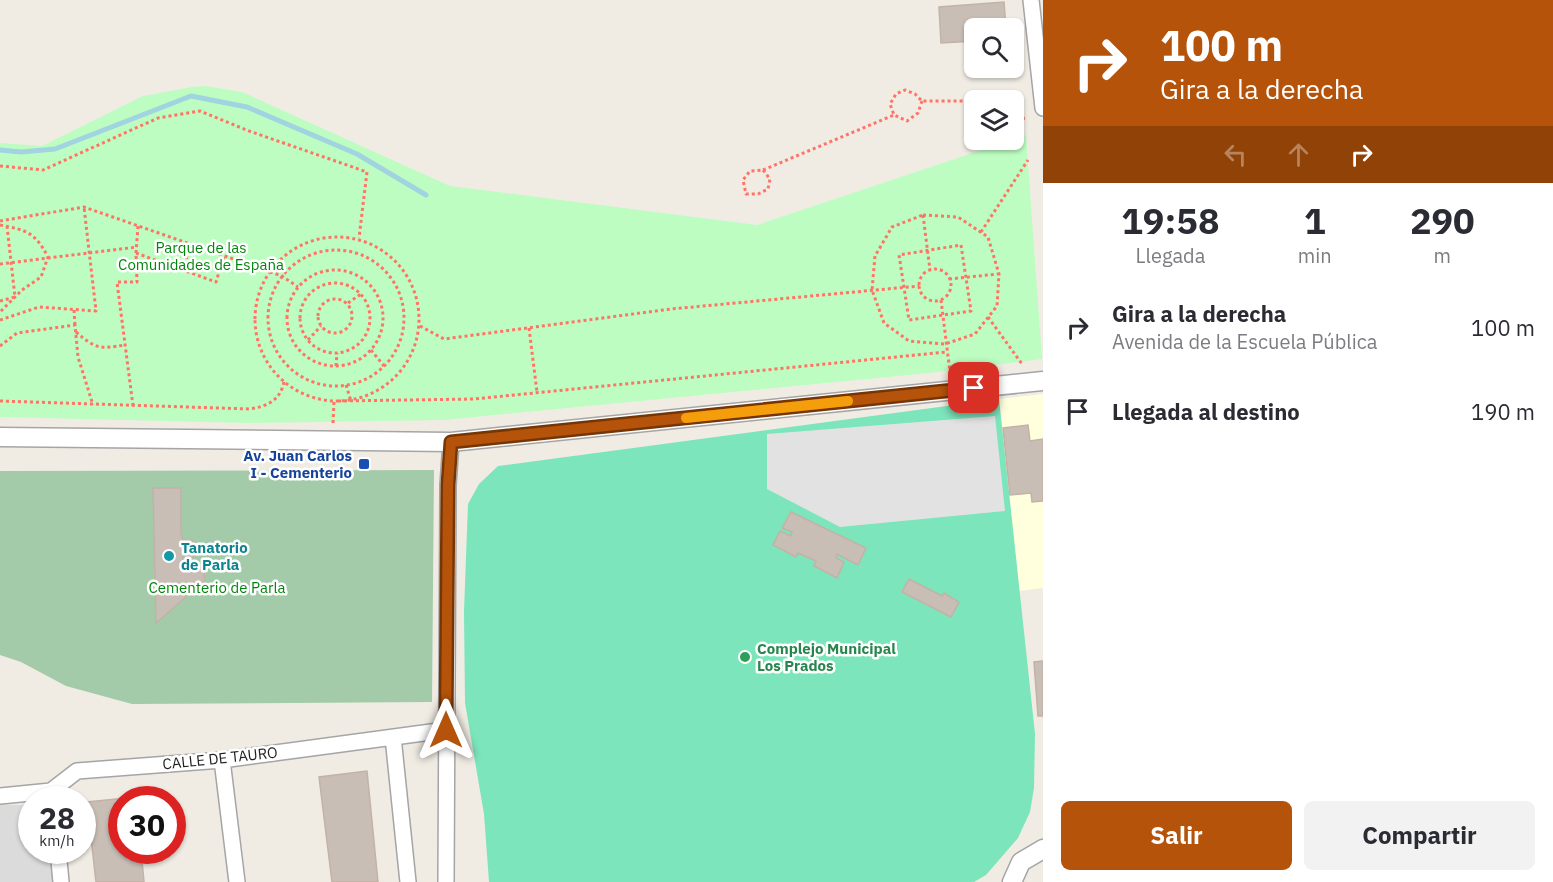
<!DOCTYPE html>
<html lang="es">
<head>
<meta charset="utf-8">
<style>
  body { margin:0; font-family:"IBM Plex Sans",sans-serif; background:#f2f2f3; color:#2b2b33; height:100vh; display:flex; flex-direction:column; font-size:22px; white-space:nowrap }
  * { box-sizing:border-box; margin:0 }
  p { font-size:20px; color:#7c7c81 }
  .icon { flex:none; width:33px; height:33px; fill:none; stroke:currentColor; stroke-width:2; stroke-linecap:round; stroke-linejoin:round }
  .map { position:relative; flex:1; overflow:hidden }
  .drawer { display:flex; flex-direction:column; background:#fff; width:510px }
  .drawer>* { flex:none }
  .banner { background:#b45309; color:#fff; overflow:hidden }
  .buttons { position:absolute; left:964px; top:18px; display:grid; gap:12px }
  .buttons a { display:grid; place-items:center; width:60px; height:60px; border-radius:9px; background:#fff; box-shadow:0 2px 4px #0004; font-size:30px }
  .speed { position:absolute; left:18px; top:786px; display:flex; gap:12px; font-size:30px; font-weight:700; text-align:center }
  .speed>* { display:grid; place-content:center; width:78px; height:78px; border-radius:50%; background:#fff; box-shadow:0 2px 4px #0004; line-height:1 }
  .speed small { font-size:15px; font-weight:400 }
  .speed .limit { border:9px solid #d22; background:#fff; color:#111 }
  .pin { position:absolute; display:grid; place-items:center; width:51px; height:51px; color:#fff; margin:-26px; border-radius:12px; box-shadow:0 3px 9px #0006 }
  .me { position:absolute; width:66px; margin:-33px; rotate:0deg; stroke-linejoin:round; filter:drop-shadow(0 0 4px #0008) }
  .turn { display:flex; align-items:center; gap:21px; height:126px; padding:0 18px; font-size:27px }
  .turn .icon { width:78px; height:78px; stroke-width:2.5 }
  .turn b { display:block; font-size:42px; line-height:51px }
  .lanes { display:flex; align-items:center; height:57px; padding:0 18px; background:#0003; justify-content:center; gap:30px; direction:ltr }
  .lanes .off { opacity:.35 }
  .eta { display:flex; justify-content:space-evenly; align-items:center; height:102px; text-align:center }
  .eta b { font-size:36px; font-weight:700; line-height:42px }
  .primary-button { display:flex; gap:12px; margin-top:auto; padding:12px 18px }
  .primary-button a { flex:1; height:69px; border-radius:9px; background:#b45309; color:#fff; font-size:24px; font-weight:700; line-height:69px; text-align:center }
  .primary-button a+a { background:#f2f2f3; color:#2b2b33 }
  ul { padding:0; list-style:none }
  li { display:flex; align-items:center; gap:18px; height:84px; padding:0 18px }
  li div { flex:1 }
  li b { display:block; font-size:22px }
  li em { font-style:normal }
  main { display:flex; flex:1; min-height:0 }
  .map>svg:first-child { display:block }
  .residential { fill:#dcdbdb }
  .education { fill:#ffffde }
  .cemetery { fill:#a3cba9 }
  .park { fill:#bdfdc2 }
  .pitch { fill:#7ce5bb }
  .parking { fill:#e2e2e2 }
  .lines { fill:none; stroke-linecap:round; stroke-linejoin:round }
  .stream { stroke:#a1d3e1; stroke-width:5 }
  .building { fill:#c8beb6; stroke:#c3b2a5; stroke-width:1.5 }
  .minor-casing { stroke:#a5a5a5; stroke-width:18 }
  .tertiary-casing { stroke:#a5a5a5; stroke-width:21 }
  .path { stroke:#ff7466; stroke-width:3; stroke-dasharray:3 3; stroke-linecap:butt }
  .minor { stroke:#fff; stroke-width:15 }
  .tertiary { stroke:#fff; stroke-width:18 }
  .route-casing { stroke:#753606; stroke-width:15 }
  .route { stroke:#b45309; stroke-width:10 }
  .slow { stroke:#f59e0b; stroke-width:10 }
  .transit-dot { fill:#1a4fb4; stroke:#fff; stroke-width:2 }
  .culture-dot { fill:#0f9aa8; stroke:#fff; stroke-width:2 }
  .leisure-dot { fill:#2e9e5b; stroke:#fff; stroke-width:2 }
  .labels { text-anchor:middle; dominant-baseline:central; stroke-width:5; stroke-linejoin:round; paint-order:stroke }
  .park-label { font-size:15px; fill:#03850d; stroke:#fff }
  .transit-label { font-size:15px; font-weight:bold; fill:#164399; stroke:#fff; text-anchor:end }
  .culture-label { font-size:15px; font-weight:bold; fill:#0d838f; stroke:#fff; text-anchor:start }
  .leisure-label { font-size:15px; font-weight:bold; fill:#27864d; stroke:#fff; text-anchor:start }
  .street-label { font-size:15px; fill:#1e1e1e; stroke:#fff }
</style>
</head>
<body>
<main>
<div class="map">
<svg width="1043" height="882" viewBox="0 0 1043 882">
  <rect width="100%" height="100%" fill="#f0ece4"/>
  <path class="residential" d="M0,805H31L32,850L56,851L60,882H0Z"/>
  <path class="education" d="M1043,394V588L1019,591L999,399Z"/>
  <path class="cemetery" d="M434,470L432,702L132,704L66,686L21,662L0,655V471Z"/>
  <path class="park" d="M206,86L242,92L450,186L757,225L1026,135L1042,359L929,373L444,420L246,423L0,417V143L42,146L143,96L192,87Z"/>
  <path class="pitch" d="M999,399L1035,734L1034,788L1030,812L1018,838L986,875L974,882H489L484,814L465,703L464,611L468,504L479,484L498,466Z"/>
  <path class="parking" d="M995,416L1005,511L840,527L767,489V434Z"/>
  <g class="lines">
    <path class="stream" d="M0,150L21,152L55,149L191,96L247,107L357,154L426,195"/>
  </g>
  <path class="building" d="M1004,2L1006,28H975V41L941,43L939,7Z
    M982,68H1009L1010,71L982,72Z
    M1028,425L1030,441L1043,439V501L1032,502L1031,493L1010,495L1003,428Z
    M153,488H181V533L183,541L192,540L198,547L197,552L193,558L183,555L182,568L204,567L205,590H185L186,597L156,623Z
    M791,512L866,548L858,565L837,554L836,558L844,562L837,578L814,566L816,561L798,553L796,557L773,545L780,531L791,536L792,532L782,528Z
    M909,579L942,596L944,593L959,602L951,617L902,592Z
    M1043,661V716H1038L1034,662Z
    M367,771L378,882H332L319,777Z
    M136,797V800H122V850H141L144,882H96L87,802Z"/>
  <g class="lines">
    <defs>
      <path id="minor" d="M1031,0L1043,108
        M393,737L408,882
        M222,760L237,882
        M0,796L51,791L77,771L222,760L446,730
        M58,850L61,882
        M446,882L448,485L451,442"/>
      <path id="tertiary" d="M0,437L451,442L1043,381
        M1012,882L1021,862L1043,849"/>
    </defs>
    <use href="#minor" class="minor-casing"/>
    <use href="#tertiary" class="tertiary-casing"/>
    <path class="path" d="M998,100H1011
      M922,101L918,113L907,121L894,115L890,104L896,94L905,90L915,94L922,101H975
      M1014,102C1027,111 1026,126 1014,135
      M0,166L43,170L158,118L200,111L249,131L367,172L359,238
      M763,170L894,115
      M763,170L770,179L768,189L758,194H746L743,180L750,171Z
      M923,215L958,217L988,237L999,274L997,306L975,334L945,344L909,341L884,323L872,290L875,256L892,227Z
      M923,215L930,270
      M0,221L84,207L282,276L298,287
      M0,225C26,230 35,232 48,257L41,277L22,290L0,312
      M981,232L1028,160
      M255 319a82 82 0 1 1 164 0a82 82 0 1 1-164 0Z
      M961,245L971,311L909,320L899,255Z
      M268 318a68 68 0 1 1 136 0a68 68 0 1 1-136 0Z
      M136,253L138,226
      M0,264L137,247
      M919 285a16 16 0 1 1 32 0a16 16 0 1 1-32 0Z
      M287 318a48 48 0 1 1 96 0a48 48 0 1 1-96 0Z
      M182,270L191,245
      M949,279L998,274
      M300 318a35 35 0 1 1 70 0a35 35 0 1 1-70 0Z
      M318 316a17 17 0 1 1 34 0a17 17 0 1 1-34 0Z
      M941,300L950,372
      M0,301L15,297L7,226
      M348,303L361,294
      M74,310L75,325
      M988,317L1022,364
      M0,320L39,307L96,311L84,207
      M420,326L444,339L671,309L919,286
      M529,328L537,392
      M76,332C96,349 99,349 125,345
      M308,340L321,326
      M0,346L17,333L75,325L78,357L93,405
      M371,350L384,366
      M336,366L337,353
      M346,385L351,401
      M0,401L250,409C267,406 280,401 284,382
      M338,401L474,399L946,352
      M133,406L117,282H137L136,253L216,282L224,256
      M333,423L334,401"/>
    <use href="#minor" class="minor"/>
    <use href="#tertiary" class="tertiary"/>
  </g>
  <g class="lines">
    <defs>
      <path id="route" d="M446,730L448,485L451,442L974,388"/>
    </defs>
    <use href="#route" class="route-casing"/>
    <use href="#route" class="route"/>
    <path class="slow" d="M686,418L848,401"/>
  </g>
  <rect class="transit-dot" x="358" y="458" width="12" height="12" rx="3"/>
  <circle class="culture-dot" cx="169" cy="556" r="6"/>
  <circle class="leisure-dot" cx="745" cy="657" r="6"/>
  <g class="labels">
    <g class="park-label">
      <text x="201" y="247">Parque de las<tspan x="201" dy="17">Comunidades de España</tspan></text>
      <text x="217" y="587">Cementerio de Parla</text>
    </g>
    <g class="transit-label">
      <text x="352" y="455">Av. Juan Carlos<tspan x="352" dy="17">I - Cementerio</tspan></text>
    </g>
    <g class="culture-label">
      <text x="181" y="547">Tanatorio<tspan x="181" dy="17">de Parla</tspan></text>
    </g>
    <g class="leisure-label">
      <text x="757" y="648">Complejo Municipal<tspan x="757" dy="17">Los Prados</tspan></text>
    </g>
    <g class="street-label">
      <text transform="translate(220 758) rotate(-6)">CALLE DE TAURO</text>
    </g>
  </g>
</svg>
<div class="buttons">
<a><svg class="icon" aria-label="search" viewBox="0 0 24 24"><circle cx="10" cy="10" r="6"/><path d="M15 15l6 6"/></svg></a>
<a><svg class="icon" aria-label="layers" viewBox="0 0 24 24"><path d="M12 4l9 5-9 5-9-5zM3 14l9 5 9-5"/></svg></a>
</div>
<div class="speed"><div>28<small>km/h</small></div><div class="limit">30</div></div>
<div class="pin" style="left:974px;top:388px;background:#d93025"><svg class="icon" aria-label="arrive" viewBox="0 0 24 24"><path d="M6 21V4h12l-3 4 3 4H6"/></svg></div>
<svg class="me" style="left:446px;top:730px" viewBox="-20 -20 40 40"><path d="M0-17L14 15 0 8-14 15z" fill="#b45309" stroke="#fff" stroke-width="4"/></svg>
</div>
<section class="drawer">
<div class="banner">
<div class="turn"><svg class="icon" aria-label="right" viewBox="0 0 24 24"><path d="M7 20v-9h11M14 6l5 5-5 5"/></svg><div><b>100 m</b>Gira a la derecha</div></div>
<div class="lanes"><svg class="icon off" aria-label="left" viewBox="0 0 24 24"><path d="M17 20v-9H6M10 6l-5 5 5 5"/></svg><svg class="icon off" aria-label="ahead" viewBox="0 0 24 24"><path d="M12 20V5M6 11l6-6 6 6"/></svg><svg class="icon" aria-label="right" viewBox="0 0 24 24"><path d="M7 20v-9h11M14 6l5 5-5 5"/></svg></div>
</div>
<div class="eta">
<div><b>19:58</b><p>Llegada</p></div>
<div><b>1</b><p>min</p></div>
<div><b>290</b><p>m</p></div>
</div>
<ul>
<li><svg class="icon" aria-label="right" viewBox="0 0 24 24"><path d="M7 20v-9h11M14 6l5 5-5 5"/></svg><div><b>Gira a la derecha</b><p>Avenida de la Escuela Pública</p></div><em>100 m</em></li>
<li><svg class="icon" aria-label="arrive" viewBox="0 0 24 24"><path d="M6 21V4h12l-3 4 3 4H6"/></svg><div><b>Llegada al destino</b></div><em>190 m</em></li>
</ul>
<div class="primary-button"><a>Salir</a><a>Compartir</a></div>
</section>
</main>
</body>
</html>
